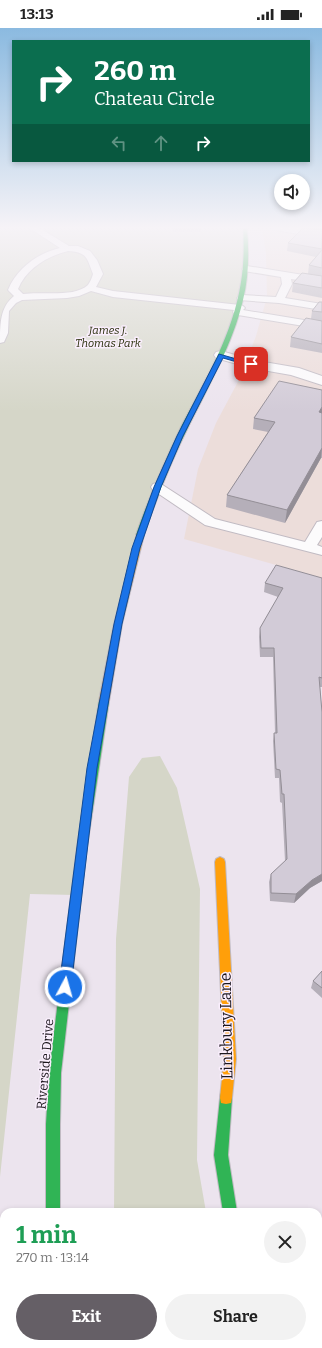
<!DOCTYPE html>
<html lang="en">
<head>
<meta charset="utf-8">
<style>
  body { margin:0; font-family:Bitter,serif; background:#f2f2f2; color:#222; height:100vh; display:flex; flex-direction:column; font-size:15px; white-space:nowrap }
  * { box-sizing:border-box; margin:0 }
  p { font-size:13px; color:#767676 }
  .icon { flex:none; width:22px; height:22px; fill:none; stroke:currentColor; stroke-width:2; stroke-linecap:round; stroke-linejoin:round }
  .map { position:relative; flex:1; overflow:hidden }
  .side { position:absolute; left:0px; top:1180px; width:322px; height:140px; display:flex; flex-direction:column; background:#fff; border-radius:12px 12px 0 0; box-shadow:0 2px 6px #0003 }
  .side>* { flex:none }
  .hud { position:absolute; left:12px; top:12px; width:298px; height:122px; border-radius:0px; box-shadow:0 2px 6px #0003; background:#0b6e4f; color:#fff; overflow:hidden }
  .buttons { position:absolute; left:274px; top:146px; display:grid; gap:8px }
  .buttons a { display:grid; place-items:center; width:36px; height:36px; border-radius:50%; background:#fff; box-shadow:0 2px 6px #0003; font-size:20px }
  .pin { position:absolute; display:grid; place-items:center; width:34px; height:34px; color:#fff; margin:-17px; border-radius:8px; box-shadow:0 2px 6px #0006 }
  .me { position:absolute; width:44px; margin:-22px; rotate:6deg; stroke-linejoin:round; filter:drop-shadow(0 0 3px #0008) }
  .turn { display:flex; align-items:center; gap:14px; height:84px; padding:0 16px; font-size:18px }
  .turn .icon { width:52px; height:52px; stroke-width:2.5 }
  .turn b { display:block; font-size:28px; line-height:34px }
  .lanes { display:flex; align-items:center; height:38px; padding:0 16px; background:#0003; justify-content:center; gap:20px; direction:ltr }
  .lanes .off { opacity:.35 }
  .round { display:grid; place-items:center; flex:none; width:42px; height:42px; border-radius:21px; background:#f2f2f2 }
  .head { display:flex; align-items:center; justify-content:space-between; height:68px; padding:0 16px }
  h1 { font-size:24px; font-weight:700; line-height:30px; color:#1e9e55 }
  .action { display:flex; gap:8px; margin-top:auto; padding:8px 16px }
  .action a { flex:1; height:46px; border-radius:24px; background:#655f66; color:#fff; font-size:16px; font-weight:700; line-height:46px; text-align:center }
  .action a+a { background:#f2f2f2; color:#222 }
  .status { display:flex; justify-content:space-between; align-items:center; height:28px; padding:0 20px; background:#fff; direction:ltr }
  .status svg { height:11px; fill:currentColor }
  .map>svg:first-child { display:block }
  .commercial { fill:#ecddda }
  .green { fill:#d5d6c8 }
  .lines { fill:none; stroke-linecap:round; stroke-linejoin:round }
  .lane-casing { stroke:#c1bbc3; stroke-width:2 }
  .street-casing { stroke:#c1bbc3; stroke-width:2 }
  .fast-casing { stroke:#c1bbc3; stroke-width:2 }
  .slow-casing { stroke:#c1bbc3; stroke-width:2 }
  .lane { fill:#fcfbfc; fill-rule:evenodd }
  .street { fill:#fcfbfc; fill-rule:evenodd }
  .fast { fill:#30b455; fill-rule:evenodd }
  .slow { fill:#ff9f0a; fill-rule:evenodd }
  .wall { fill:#b5afb9 }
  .shaded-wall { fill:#938e96 }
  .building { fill:#d2cbd7; stroke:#938e96 }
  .route { fill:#1a73e8; stroke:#114b97 }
  .labels { text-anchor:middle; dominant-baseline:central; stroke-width:3; stroke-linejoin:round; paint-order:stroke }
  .far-park-label { font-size:11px; font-style:italic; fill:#282e0a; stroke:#faeefd }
  .street-label { font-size:13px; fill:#1c171d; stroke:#faeefd }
  .near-street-label { font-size:16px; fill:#1c171d; stroke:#faeefd }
</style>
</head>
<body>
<div class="status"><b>13:13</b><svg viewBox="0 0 49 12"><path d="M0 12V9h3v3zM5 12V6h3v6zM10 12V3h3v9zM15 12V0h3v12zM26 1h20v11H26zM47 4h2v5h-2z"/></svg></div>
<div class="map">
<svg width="322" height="1320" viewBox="0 0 322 1320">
  <rect width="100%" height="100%" fill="#ece4ee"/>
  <path class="commercial" d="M262,199H322V550L184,511L198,441L216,395L240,350L256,308L267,269L266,226Z"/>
  <path class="green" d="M0,199H245L242,270L136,520L75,867L30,866L0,1149Z
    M160,728L177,760L200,861L197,1132L206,1184H114L116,911L129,749L142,730Z
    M114,1316H272L276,1320H114Z"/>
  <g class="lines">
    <defs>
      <path id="lane" d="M28,199H38L69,218H78L90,223L97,232L103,246L96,259L113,263L240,277L243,278L245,280L243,282L322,295V301L238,287L235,286L233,284L234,282L113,269L91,263L79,268L67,270L22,272L16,275L9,283L8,305L4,314L0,315C0,296 0,279 14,268L8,262C17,240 38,225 60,220ZM68,223C87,224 87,230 93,246C92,250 90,254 88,257C74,270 41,263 23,266L18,261C26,241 47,228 68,223Z
        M247,238L322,250V256L291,251L292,256L285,270L322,276V282L279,275L239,272L237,270L242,267L276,269L282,256L281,249L244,243L242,241Z
        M157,455L161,456L215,491L305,514L317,494L322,493V509L317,517L322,519V527L205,497L153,462L151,459L153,456Z"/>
      <path id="street" d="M271,199H298L322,204V210L276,202Z
        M221,323L253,332L299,340L322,348V357L291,347L251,340L216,330L214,327L216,324Z
        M318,1302L322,1305V1320H290L288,1316H318Z"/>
      <path id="fast" d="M243,199H247C249,224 249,248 243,272C233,315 210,355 190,395C172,431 157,468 144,507L140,509H137L136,507C149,469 165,433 182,397C206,351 233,306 241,254C244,236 244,218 243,199Z
        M104,670L107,671L109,673L87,819L61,1045L60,1096V1184H46V1096L49,1045L77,819L99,673L101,671Z
        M226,1064L231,1065L232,1070L228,1127L237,1184H223L214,1127L220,1070L221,1065Z
        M45,1316H61V1320H45Z"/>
      <path id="slow" d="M137,505H140L144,507L122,596L109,673L107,675H101L99,673L114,596Z
        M220,829L224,831L225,834L236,1031L232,1070L231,1075L226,1076L221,1075L220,1070L224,1031L215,834L216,831Z"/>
    </defs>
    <use href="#lane" class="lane-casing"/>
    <use href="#street" class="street-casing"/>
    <use href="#fast" class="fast-casing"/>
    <use href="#slow" class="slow-casing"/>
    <use href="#lane" class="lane"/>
    <use href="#street" class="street"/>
    <use href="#fast" class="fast"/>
    <use href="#slow" class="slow"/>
  </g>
  <path class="wall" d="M173,199H201V204H173Z
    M310,199H322V270L292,264L293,255L308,246L309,237L316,229L287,223L288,215L318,202L310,200Z
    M322,274V325L290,319L291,309L311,291L312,283Z
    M322,362V430H321L285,495L226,479L227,467L268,404L253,401L254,390Z
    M322,550V659H320L322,684V853L310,860L294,875L270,873L269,854L271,846L285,833L282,775L280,774L279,750H275L273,713L274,705H275L273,629H260L259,609L260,600L278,569L264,564L265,555Z
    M322,943V970L311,960L313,953Z"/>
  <path class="shaded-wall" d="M322,379V388L319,384Z
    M322,420L321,430L285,495L287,482Z
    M322,846V853L310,860L294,875L296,866L312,852Z"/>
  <path class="building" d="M303,200L322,202V221L288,215Z
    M322,222V240L309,237Z
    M302,245L322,248V260L293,255Z
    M319,274H322V284L312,283Z
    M306,290L322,293V316L291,309Z
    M279,353L322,362V379L319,384L322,385V420L287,482L227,467L275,394L254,390Z
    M276,537L322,550V650L319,649L322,684V846L312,852L296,866L271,865V846L287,831L284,766H282L280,742L276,741L274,705H277L274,620H261L260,600L283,560L265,555Z
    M322,943V960L313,953Z"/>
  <linearGradient id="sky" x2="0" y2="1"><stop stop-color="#8bbae0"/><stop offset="0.52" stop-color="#f6f3f7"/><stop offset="1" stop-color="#f6f3f7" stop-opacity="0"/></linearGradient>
  <rect width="322" height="384" fill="url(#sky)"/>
  <path class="route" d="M219,326L254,336L251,338L223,330L183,408L161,459L140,520L122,596L97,740L71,959L70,963L65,965L61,963L59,959L87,740L114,596L132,520L154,459L177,408Z"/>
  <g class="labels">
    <g class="far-park-label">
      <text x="108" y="302">James J.<tspan x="108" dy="13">Thomas Park</tspan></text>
    </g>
    <g class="street-label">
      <text transform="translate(45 1036) rotate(-85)">Riverside Drive</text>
    </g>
    <g class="near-street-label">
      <text transform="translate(226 998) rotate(-91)">Linkbury Lane</text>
    </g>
  </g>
</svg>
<div class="buttons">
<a><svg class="icon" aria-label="sound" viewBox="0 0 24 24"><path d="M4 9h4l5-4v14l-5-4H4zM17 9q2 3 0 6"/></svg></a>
</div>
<div class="pin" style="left:251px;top:336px;background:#d93025"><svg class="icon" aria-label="arrive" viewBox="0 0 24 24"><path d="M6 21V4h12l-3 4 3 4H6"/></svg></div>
<svg class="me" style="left:65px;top:959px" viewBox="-20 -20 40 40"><circle r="17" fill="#1a73e8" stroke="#fff" stroke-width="3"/><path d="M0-11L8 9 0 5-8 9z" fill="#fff"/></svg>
<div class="hud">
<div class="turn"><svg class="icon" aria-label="right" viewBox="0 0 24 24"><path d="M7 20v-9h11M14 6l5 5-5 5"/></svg><div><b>260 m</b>Chateau Circle</div></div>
<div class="lanes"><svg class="icon off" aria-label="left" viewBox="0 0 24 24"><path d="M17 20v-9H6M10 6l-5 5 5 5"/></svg><svg class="icon off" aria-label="ahead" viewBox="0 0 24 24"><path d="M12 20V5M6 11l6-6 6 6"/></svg><svg class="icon" aria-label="right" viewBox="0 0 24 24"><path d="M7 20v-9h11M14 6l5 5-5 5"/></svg></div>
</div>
<section class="side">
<div class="head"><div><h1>1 min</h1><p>270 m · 13:14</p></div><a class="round"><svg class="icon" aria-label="close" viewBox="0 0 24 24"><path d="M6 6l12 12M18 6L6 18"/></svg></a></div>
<div class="action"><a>Exit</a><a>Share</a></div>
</section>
</div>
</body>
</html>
